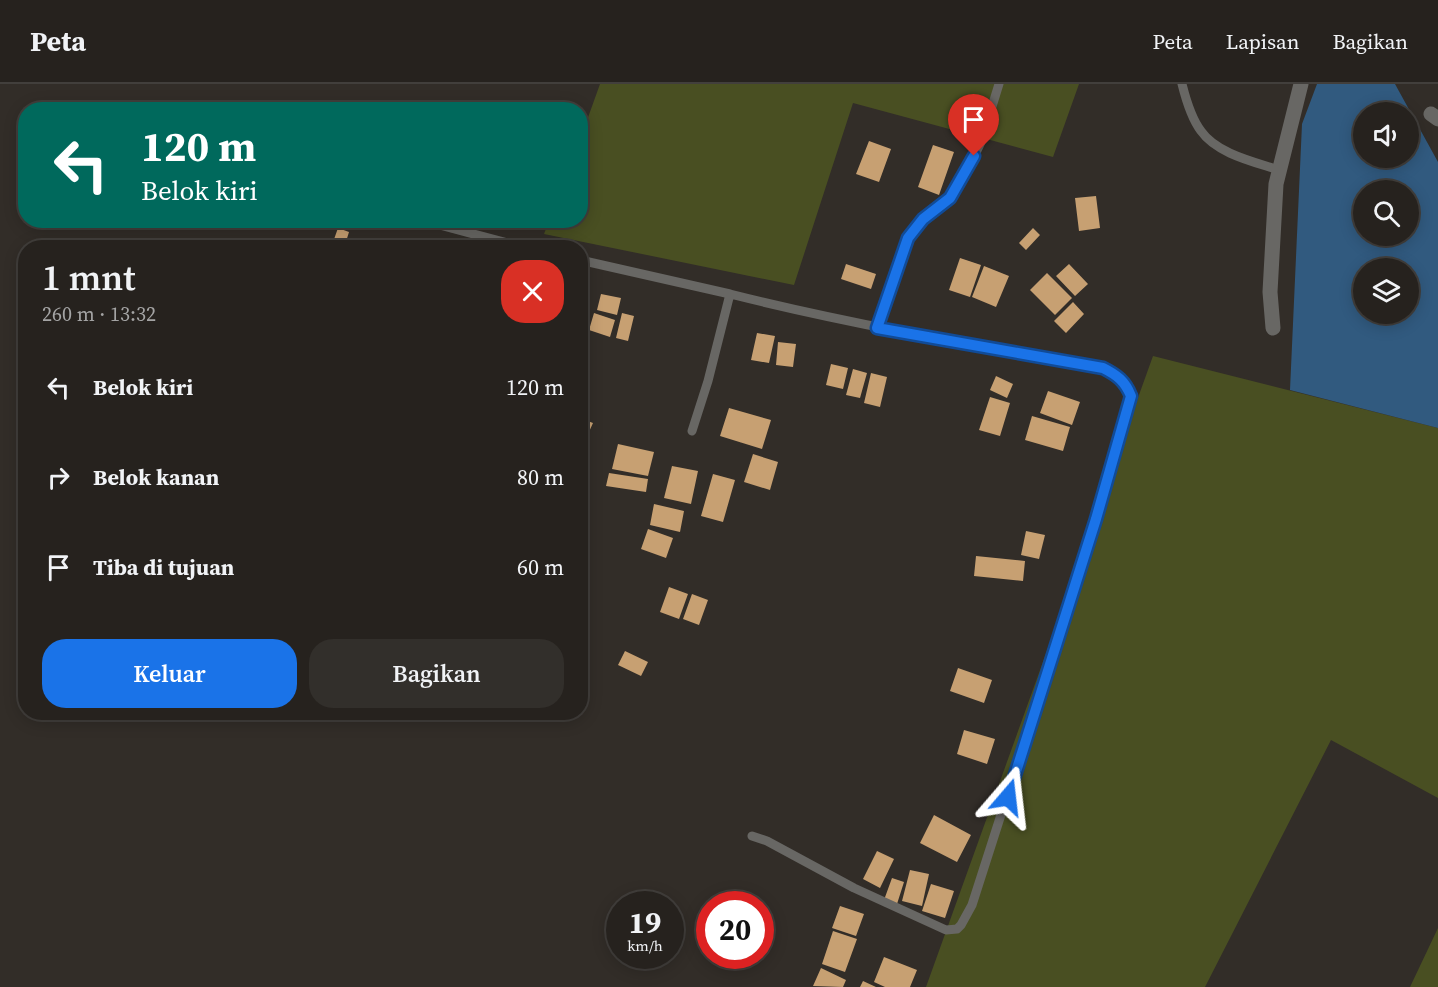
<!DOCTYPE html>
<html lang="id">
<head>
<meta charset="utf-8">
<style>
  body { margin:0; font-family:"Source Serif 4",serif; background:#322f2b; color:#f1f3f6; height:100vh; display:flex; flex-direction:column; font-size:22px; white-space:nowrap }
  * { box-sizing:border-box; margin:0 }
  p { font-size:20px; color:#a4a4a4 }
  .icon { flex:none; width:33px; height:33px; fill:none; stroke:currentColor; stroke-width:2; stroke-linecap:round; stroke-linejoin:round }
  .map { position:relative; flex:1; overflow:hidden }
  .details { position:absolute; left:18px; top:156px; width:570px; height:480px; display:flex; flex-direction:column; background:#26221e; border-radius:24px; box-shadow:0 3px 15px #0003,0 0 0 2px #423f3c }
  .details>* { flex:none }
  .hud { position:absolute; left:18px; top:18px; width:570px; height:126px; border-radius:24px; box-shadow:0 3px 15px #0003,0 0 0 2px #423f3c; background:#00695c; color:#fff; overflow:hidden }
  .buttons { position:absolute; left:1353px; top:18px; display:grid; gap:12px }
  .buttons a { display:grid; place-items:center; width:66px; height:66px; border-radius:50%; background:#26221e; box-shadow:0 3px 15px #0003,0 0 0 2px #423f3c; font-size:30px }
  .speed { position:absolute; left:606px; top:807px; display:flex; gap:12px; font-size:30px; font-weight:700; text-align:center }
  .speed>* { display:grid; place-content:center; width:78px; height:78px; border-radius:50%; background:#26221e; box-shadow:0 3px 15px #0003,0 0 0 2px #423f3c; line-height:1 }
  .speed small { font-size:15px; font-weight:400 }
  .speed .limit { border:9px solid #d22; background:#fff; color:#111 }
  .pin { position:absolute; display:grid; place-items:center; width:51px; height:51px; color:#fff; margin:-62px -26px; border-radius:50% 50% 50% 0; rotate:-45deg; box-shadow:0 0 6px #0007 }
  .pin .icon { rotate:45deg }
  .me { position:absolute; width:66px; margin:-33px; rotate:17deg; stroke-linejoin:round; filter:drop-shadow(0 0 4px #0008) }
  .turn { display:flex; align-items:center; gap:21px; height:126px; padding:0 24px; font-size:27px }
  .turn .icon { width:78px; height:78px; stroke-width:2.5 }
  .turn b { display:block; font-size:42px; line-height:51px }
  .round { display:grid; place-items:center; flex:none; width:63px; height:63px; border-radius:24px; background:#322f2b }
  .head { display:flex; align-items:center; justify-content:space-between; height:102px; padding:0 24px }
  h1 { font-size:36px; font-weight:600; line-height:45px }
  .button { display:flex; gap:12px; margin-top:auto; padding:12px 24px }
  .button a { flex:1; height:69px; border-radius:24px; background:#1a73e8; color:#fff; font-size:24px; font-weight:600; line-height:69px; text-align:center }
  .button a+a { background:#322f2b; color:#f1f3f6 }
  ul { padding:0; list-style:none }
  li { display:flex; align-items:center; gap:18px; height:90px; padding:0 24px }
  li div { flex:1 }
  li b { display:block; font-size:22px }
  li em { font-style:normal }
  header { display:flex; align-items:center; gap:36px; box-sizing:border-box; height:84px; padding:0 30px; background:#26221e; border-bottom:2px solid #423f3c }
  header strong { font-size:28px }
  nav { display:flex; gap:33px; margin-inline-start:auto; font-size:21px }
  .map>svg:first-child { display:block }
  .green { fill:#494f22 }
  .water { fill:#315a7f; fill-rule:evenodd }
  .building { fill:#c7a072 }
  .lines { fill:none; stroke-linecap:round; stroke-linejoin:round }
  .lane { stroke:#686764; stroke-width:9 }
  .street { stroke:#686764; stroke-width:15 }
  .route-casing { stroke:#114b97; stroke-width:15 }
  .route { stroke:#1a73e8; stroke-width:10 }
</style>
</head>
<body>
<header>
<strong>Peta</strong>
<nav><a>Peta</a><a>Lapisan</a><a>Bagikan</a></nav>
</header>
<div class="map">
<svg width="1438" height="903" viewBox="0 0 1438 903">
  <rect width="100%" height="100%" fill="#322d28"/>
  <path class="green" d="M600,0H1079L1053,73L853,19L794,201L544,150L549,137L580,136L581,53Z
    M1153,272L1438,344V714L1331,656L1205,903H926Z
    M1438,844V903H1410Z"/>
  <path class="water" d="M1317,0H1395L1438,78V344L1290,306L1302,40ZM1364,28H1408V74H1364ZM1364,106H1408V152H1364ZM1364,184H1408V230H1364Z"/>
  <path class="building" d="M869,57L891,65L879,98L856,90Z
    M933,61L954,68L939,111L918,103Z
    M1096,112L1100,144L1079,147L1075,114Z
    M338,144L349,148L344,164L332,161Z
    M1033,144L1040,151L1026,166L1019,159Z
    M350,154L376,158L375,164H349Z
    M960,174L981,181L970,213L949,206Z
    M846,180L876,190L871,205L841,195Z
    M1069,180L1088,200L1075,212L1056,192Z
    M984,182L1009,192L996,223L972,213Z
    M1047,189L1072,214L1055,231L1030,206Z
    M601,210L621,214L617,231L597,226Z
    M1073,218L1084,230L1066,249L1054,237Z
    M594,229L615,236L610,253L589,246Z
    M622,229L634,232L628,257L616,254Z
    M757,249L775,252L769,279L751,276Z
    M778,258L796,260L793,283L776,281Z
    M831,280L848,284L843,305L826,301Z
    M853,285L867,289L860,314L846,311Z
    M871,289L887,293L880,323L864,319Z
    M996,292L1013,300L1007,314L990,306Z
    M1048,307L1080,318L1072,341L1040,329Z
    M990,313L1010,319L1000,352L979,346Z
    M729,324L771,336L762,365L720,352Z
    M1032,332L1070,343L1063,367L1025,356Z
    M580,334L593,339L583,361L580,360Z
    M618,360L654,368L648,392L612,385Z
    M753,370L778,378L770,406L744,398Z
    M672,382L698,387L691,420L664,414Z
    M609,389L648,395L646,408L606,402Z
    M713,390L735,396L723,438L701,432Z
    M654,420L684,427L680,448L650,441Z
    M648,445L673,454L666,474L641,465Z
    M1026,447L1045,451L1039,475L1021,471Z
    M976,472L1025,477L1023,497L974,492Z
    M669,503L688,510L679,535L660,528Z
    M692,510L708,516L699,541L683,535Z
    M625,567L648,578L641,592L618,581Z
    M958,584L992,596L984,619L950,607Z
    M964,646L995,655L987,680L957,670Z
    M934,731L971,751L957,778L920,759Z
    M877,767L894,775L880,804L863,795Z
    M910,786L929,790L922,822L902,817Z
    M892,794L904,798L897,820L884,816Z
    M931,800L954,807L945,834L922,827Z
    M840,822L864,830L856,852L832,844Z
    M833,847L857,855L845,888L822,880Z
    M884,873L917,886L910,903H885L874,898Z
    M821,884L846,896L843,903L813,902Z
    M863,897L876,903H860Z"/>
  <g class="lines">
    <path class="lane" d="M1182,0C1186,16 1191,34 1201,47C1217,70 1255,78 1279,86
      M421,136L526,164
      M580,176L730,210
      M877,244L908,154L923,135L949,114L967,87L981,58L999,0
      M692,347L708,297L730,210C854,241 978,262 1103,284C1117,291 1125,297 1131,312L1096,435L972,821L961,841L957,845L946,846L854,804L767,757L752,752"/>
    <path class="street" d="M1431,30L1438,35
      M1273,244L1270,208L1276,100L1301,0"/>
  </g>
  <g class="lines">
    <defs>
      <path id="route" d="M974,72L950,114L923,135L908,154L877,244L1103,284C1117,291 1125,297 1131,312L1096,435L1008,713"/>
    </defs>
    <use href="#route" class="route-casing"/>
    <use href="#route" class="route"/>
  </g>
</svg>
<div class="buttons">
<a><svg class="icon" aria-label="sound" viewBox="0 0 24 24"><path d="M4 9h4l5-4v14l-5-4H4zM17 9q2 3 0 6"/></svg></a>
<a><svg class="icon" aria-label="search" viewBox="0 0 24 24"><circle cx="10" cy="10" r="6"/><path d="M15 15l6 6"/></svg></a>
<a><svg class="icon" aria-label="layers" viewBox="0 0 24 24"><path d="M12 4l9 5-9 5-9-5zM3 14l9 5 9-5"/></svg></a>
</div>
<div class="speed"><div>19<small>km/h</small></div><div class="limit">20</div></div>
<div class="pin" style="left:974px;top:72px;background:#d93025"><svg class="icon" aria-label="arrive" viewBox="0 0 24 24"><path d="M6 21V4h12l-3 4 3 4H6"/></svg></div>
<svg class="me" style="left:1008px;top:713px" viewBox="-20 -20 40 40"><path d="M0-17L14 15 0 8-14 15z" fill="#1a73e8" stroke="#fff" stroke-width="4"/></svg>
<div class="hud">
<div class="turn"><svg class="icon" aria-label="left" viewBox="0 0 24 24"><path d="M17 20v-9H6M10 6l-5 5 5 5"/></svg><div><b>120 m</b>Belok kiri</div></div>
</div>
<section class="details">
<div class="head"><div><h1>1 mnt</h1><p>260 m · 13:32</p></div><a class="round" style="background:#d93025;color:#fff"><svg class="icon" aria-label="close" viewBox="0 0 24 24"><path d="M6 6l12 12M18 6L6 18"/></svg></a></div>
<ul>
<li><svg class="icon" aria-label="left" viewBox="0 0 24 24"><path d="M17 20v-9H6M10 6l-5 5 5 5"/></svg><div><b>Belok kiri</b></div><em>120 m</em></li>
<li><svg class="icon" aria-label="right" viewBox="0 0 24 24"><path d="M7 20v-9h11M14 6l5 5-5 5"/></svg><div><b>Belok kanan</b></div><em>80 m</em></li>
<li><svg class="icon" aria-label="arrive" viewBox="0 0 24 24"><path d="M6 21V4h12l-3 4 3 4H6"/></svg><div><b>Tiba di tujuan</b></div><em>60 m</em></li>
</ul>
<div class="button"><a>Keluar</a><a>Bagikan</a></div>
</section>
</div>
</body>
</html>
